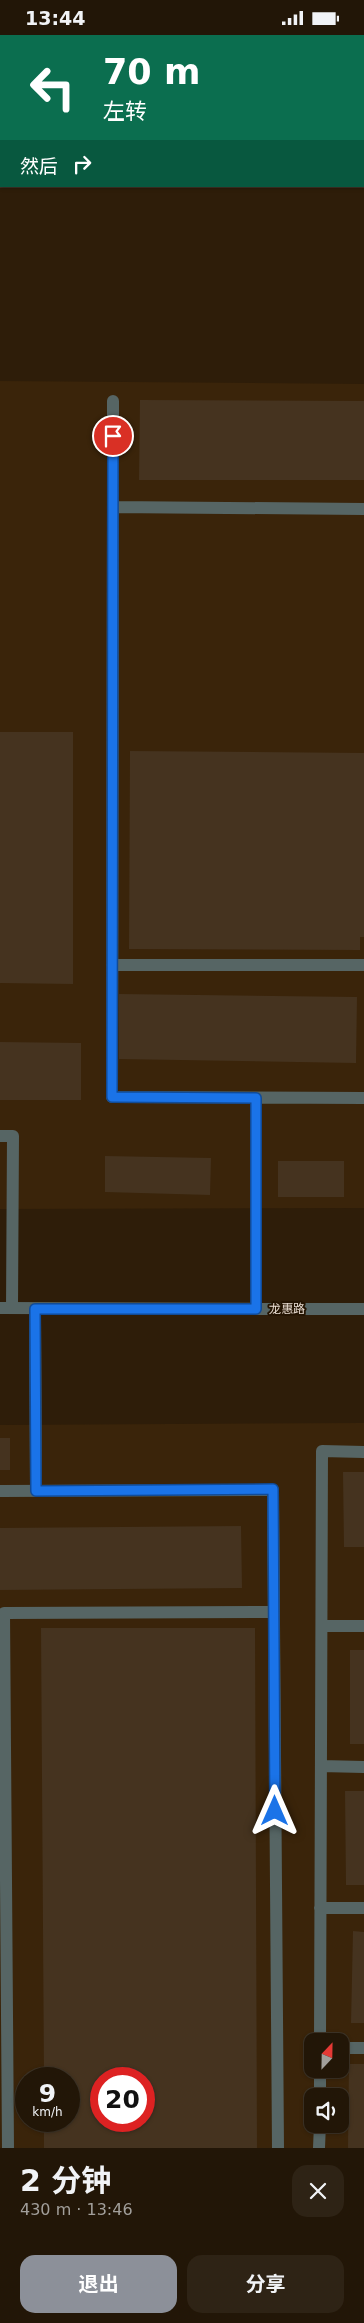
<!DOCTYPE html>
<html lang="zh">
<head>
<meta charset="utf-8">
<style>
  body { margin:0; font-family:"DejaVu Sans","Noto Sans SC",sans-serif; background:#2e2315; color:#f1f3f6; height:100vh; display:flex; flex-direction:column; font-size:19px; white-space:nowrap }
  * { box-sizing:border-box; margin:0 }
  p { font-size:16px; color:#a29f9b }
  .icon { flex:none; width:28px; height:28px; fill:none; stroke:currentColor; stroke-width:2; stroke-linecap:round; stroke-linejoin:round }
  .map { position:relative; height:2113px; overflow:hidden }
  .drawer { display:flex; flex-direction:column; background:#221607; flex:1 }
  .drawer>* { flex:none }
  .banner { position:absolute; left:0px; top:0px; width:365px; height:152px; box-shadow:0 1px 4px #0004,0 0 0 1px #3f3528; background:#0b6e4f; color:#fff; overflow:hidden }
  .needle { width:32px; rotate:22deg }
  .controls { position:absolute; left:304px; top:1998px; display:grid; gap:10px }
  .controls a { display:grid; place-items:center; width:45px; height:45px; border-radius:10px; background:#221607; box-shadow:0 1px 4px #0004,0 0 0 1px #3f3528; font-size:25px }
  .speed { position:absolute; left:15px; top:2032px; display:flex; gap:10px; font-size:25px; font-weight:700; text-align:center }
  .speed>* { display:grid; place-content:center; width:65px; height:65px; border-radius:50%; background:#221607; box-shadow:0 1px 4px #0004,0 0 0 1px #3f3528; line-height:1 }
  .speed small { font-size:12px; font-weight:400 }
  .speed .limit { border:8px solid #d22; background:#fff; color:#111 }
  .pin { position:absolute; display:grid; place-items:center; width:42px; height:42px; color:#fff; margin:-21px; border:2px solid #fff; border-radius:50%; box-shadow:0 1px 5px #0007 }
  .me { position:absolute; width:55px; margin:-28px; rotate:0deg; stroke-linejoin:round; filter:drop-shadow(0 0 4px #0008) }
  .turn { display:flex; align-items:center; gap:18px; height:105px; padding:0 20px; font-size:22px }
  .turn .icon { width:65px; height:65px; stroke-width:2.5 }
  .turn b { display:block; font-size:35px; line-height:42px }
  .then { display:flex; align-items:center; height:48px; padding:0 20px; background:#0003; gap:10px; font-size:19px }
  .round { display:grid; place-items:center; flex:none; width:52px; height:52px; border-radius:15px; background:#2e2315 }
  .head { display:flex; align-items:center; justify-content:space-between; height:85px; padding:0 20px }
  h1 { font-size:30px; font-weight:700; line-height:38px }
  .action { display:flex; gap:10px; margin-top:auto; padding:10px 20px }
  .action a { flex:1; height:58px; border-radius:15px; background:#8c9099; color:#fff; font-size:20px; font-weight:700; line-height:58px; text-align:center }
  .action a+a { background:#2e2315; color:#f1f3f6 }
  .status { display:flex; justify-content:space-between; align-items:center; height:35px; padding:0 25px; background:#221607; direction:ltr }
  .status svg { height:14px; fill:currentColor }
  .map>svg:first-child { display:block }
  .built { fill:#3a240a; fill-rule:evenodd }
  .building { fill:#45331f; fill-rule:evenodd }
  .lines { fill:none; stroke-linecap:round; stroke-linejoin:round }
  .minor { stroke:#566564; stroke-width:12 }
  .route-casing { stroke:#114b97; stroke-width:12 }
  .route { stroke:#1a73e8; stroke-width:9 }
  .labels { text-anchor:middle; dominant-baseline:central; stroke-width:4; stroke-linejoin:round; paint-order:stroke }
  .street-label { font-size:12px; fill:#e8dcd1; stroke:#241402 }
</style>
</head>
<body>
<div class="status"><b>13:44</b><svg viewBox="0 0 49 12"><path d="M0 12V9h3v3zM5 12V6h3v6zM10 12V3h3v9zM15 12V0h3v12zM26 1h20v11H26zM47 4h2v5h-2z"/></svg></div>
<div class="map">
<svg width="364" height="2113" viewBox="0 0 364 2113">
  <rect width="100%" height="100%" fill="#2e1d09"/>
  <path class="built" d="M0,346L364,349V1173L0,1174Z
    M364,1388V2113H0V1390ZM312,2006H340V2034H312ZM26,2044H69V2086H26ZM101,2044H144V2086H101ZM312,2061H340V2089H312Z"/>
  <path class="building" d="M140,365L364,366V445H139Z
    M0,697H73V949L0,948Z
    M130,716L364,718V902H360V915L129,914Z
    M119,959L357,962L356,1028L119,1024Z
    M0,1007L81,1008V1065H0Z
    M105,1121L211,1123L210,1160L105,1157Z
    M278,1126H344V1162H278Z
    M0,1403H10V1435H0Z
    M343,1437H364V1512H344Z
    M241,1491L242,1553L0,1555V1493Z
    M41,1593H255L257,2113H44V2086H69V2044H44ZM101,2044H144V2086H101Z
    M350,1615H364V1709H350Z
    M345,1756H364V1850H346Z
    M353,1896L364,1897V1988H351Z
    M349,2029H364V2113H348Z"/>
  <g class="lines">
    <path class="minor" d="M113,472V366
      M364,474L113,472L112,1062L364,1063
      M112,930H364
      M0,1101H13L12,1273
      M0,1273L364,1274
      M35,1274L36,1456
      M256,1274V1063
      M0,1456L273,1455L278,2113
      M322,1591H364
      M321,1731L364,1732
      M320,1873H364
      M320,2006L322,1416L364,1417
      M340,2013H364
      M320,2061V2034
      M8,2113L4,1578L274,1577
      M319,2113L320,2089"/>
  </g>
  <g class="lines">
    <defs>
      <path id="route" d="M113,401L112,1062L256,1063V1274H35L36,1456L273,1454L275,1776"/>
    </defs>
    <use href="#route" class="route-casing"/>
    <use href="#route" class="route"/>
  </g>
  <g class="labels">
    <g class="street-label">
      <text x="287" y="1274">龙惠路</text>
    </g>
  </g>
</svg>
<div class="controls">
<a><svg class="needle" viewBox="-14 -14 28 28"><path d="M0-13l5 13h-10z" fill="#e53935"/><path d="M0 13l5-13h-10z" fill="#a29f9b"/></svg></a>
<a><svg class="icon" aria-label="sound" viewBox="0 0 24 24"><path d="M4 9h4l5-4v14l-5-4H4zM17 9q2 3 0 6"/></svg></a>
</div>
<div class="speed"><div>9<small>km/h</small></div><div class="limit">20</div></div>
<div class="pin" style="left:113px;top:401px;background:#d93025"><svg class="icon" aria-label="arrive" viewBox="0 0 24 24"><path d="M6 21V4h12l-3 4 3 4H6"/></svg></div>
<svg class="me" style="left:275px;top:1776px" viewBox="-20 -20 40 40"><path d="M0-17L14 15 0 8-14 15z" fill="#1a73e8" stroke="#fff" stroke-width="4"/></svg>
<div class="banner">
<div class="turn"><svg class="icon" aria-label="left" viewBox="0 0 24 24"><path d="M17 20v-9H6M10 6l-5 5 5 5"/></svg><div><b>70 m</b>左转</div></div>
<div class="then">然后<svg class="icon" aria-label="right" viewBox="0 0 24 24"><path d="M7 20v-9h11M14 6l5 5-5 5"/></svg></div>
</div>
</div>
<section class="drawer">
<div class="head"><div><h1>2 分钟</h1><p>430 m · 13:46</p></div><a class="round"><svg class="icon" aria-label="close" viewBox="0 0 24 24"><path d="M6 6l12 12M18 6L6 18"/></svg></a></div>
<div class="action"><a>退出</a><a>分享</a></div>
</section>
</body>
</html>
